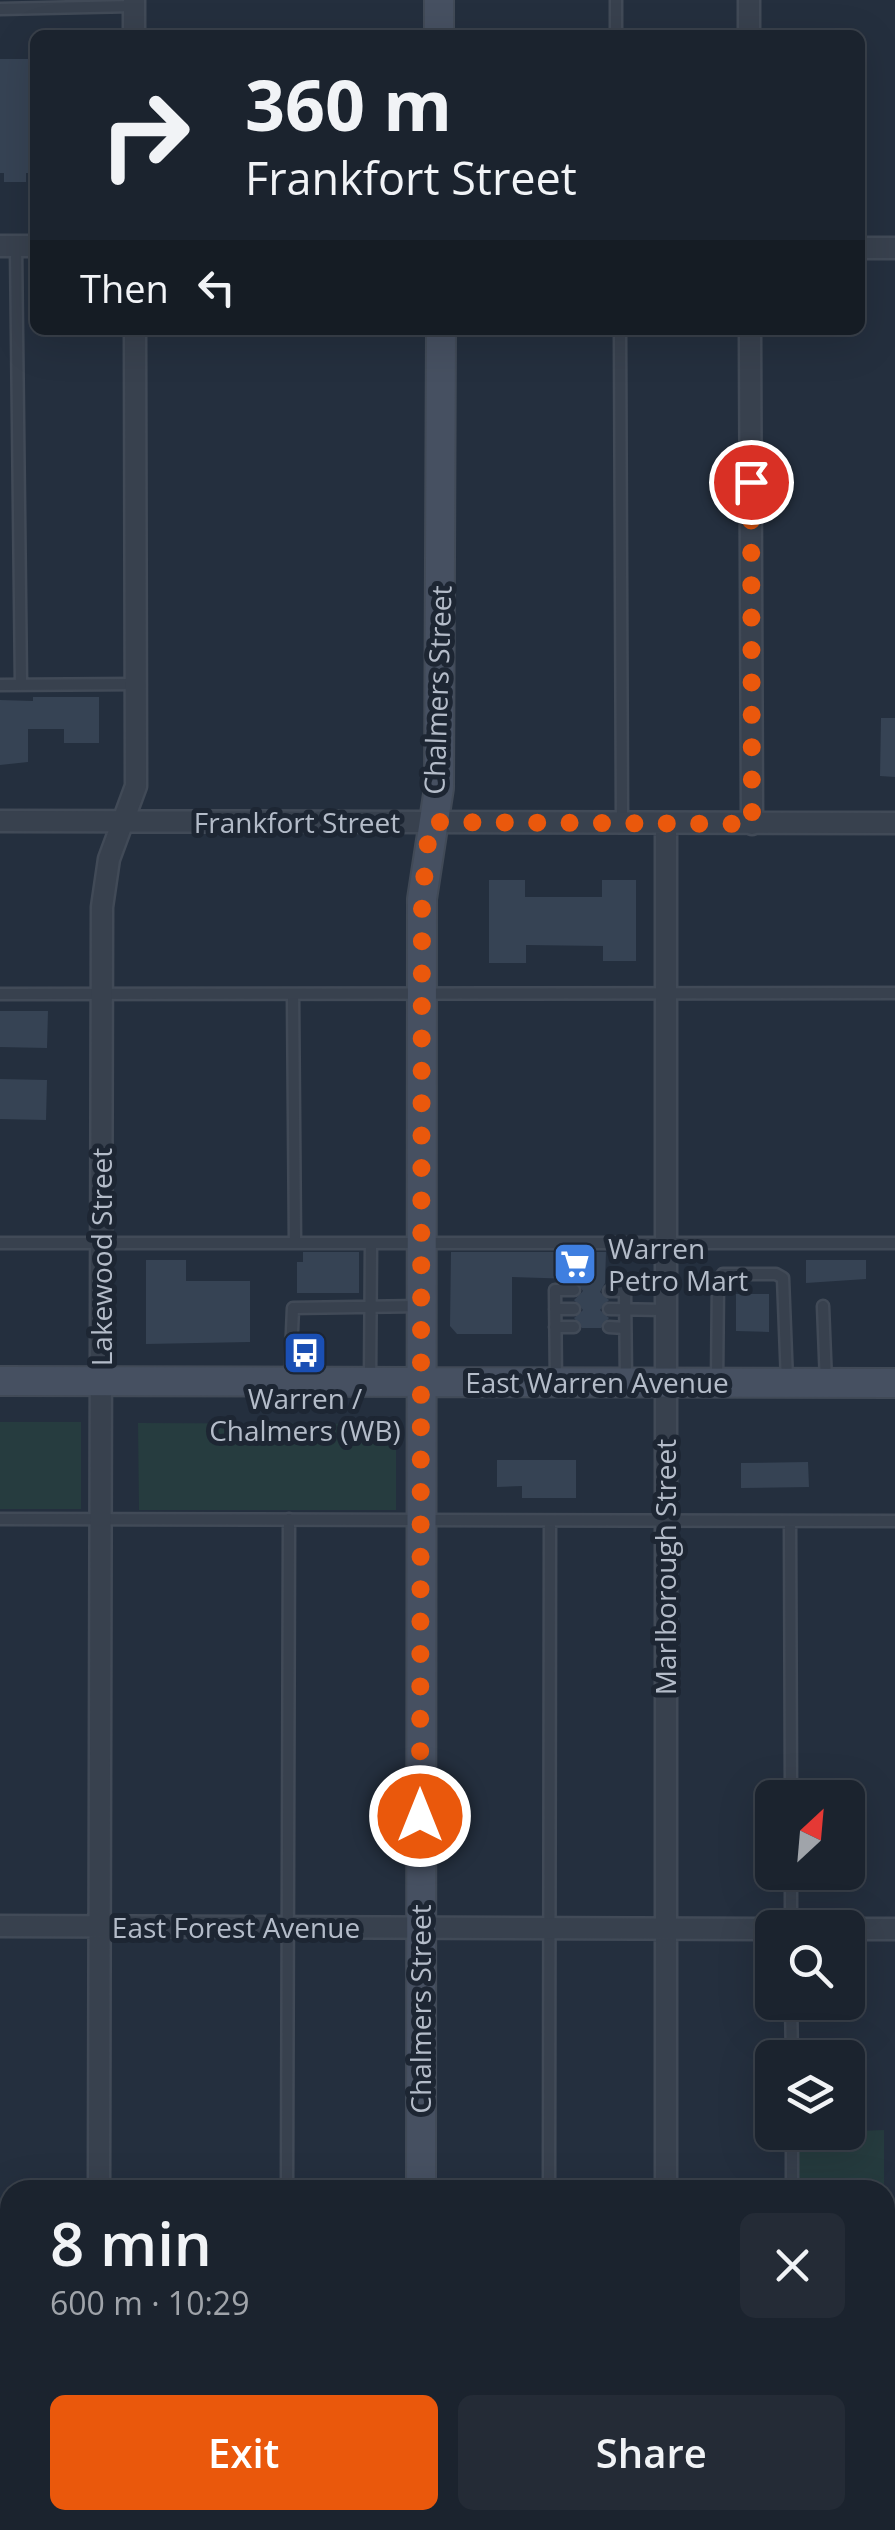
<!DOCTYPE html>
<html lang="en">
<head>
<meta charset="utf-8">
<style>
  body { margin:0; font-family:"Open Sans",sans-serif; background:#242b36; color:#f1f3f6; height:100vh; display:flex; flex-direction:column; font-size:38px; white-space:nowrap }
  * { box-sizing:border-box; margin:0 }
  p { font-size:32px; color:#a0a4aa }
  .icon { flex:none; width:55px; height:55px; fill:none; stroke:currentColor; stroke-width:2; stroke-linecap:round; stroke-linejoin:round }
  .map { position:relative; flex:1; overflow:hidden }
  .drawer { position:absolute; left:0px; top:2180px; width:895px; height:350px; display:flex; flex-direction:column; background:#1b232e; border-radius:30px 30px 0 0; box-shadow:0 10px 40px #0002,0 0 0 2px #39404a }
  .drawer>* { flex:none }
  .top-card { position:absolute; left:30px; top:30px; width:835px; height:305px; border-radius:15px; box-shadow:0 10px 40px #0002,0 0 0 2px #39404a; background:#1b232e; color:#f1f3f6; overflow:hidden }
  .needle { width:65px; rotate:26deg }
  .fabs { position:absolute; left:755px; top:1780px; display:grid; gap:20px }
  .fabs a { display:grid; place-items:center; width:110px; height:110px; border-radius:15px; background:#1b232e; box-shadow:0 10px 40px #0002,0 0 0 2px #39404a; font-size:50px }
  .pin { position:absolute; display:grid; place-items:center; width:85px; height:85px; color:#fff; margin:-42px; border:5px solid #fff; border-radius:50%; box-shadow:0 2px 10px #0007 }
  .me { position:absolute; width:110px; margin:-55px; rotate:0deg; stroke-linejoin:round; filter:drop-shadow(0 0 8px #0008) }
  .turn { display:flex; align-items:center; gap:35px; height:210px; padding:0 50px; font-size:45px }
  .turn .icon { width:130px; height:130px; stroke-width:2.5 }
  .turn b { display:block; font-size:70px; line-height:85px }
  .then { display:flex; align-items:center; height:95px; padding:0 50px; background:#0003; gap:20px; font-size:38px }
  .round { display:grid; place-items:center; flex:none; width:105px; height:105px; border-radius:15px; background:#242b36 }
  .overview { display:flex; align-items:center; justify-content:space-between; height:170px; padding:0 50px }
  h1 { font-size:60px; font-weight:600; line-height:75px }
  .primary-button { display:flex; gap:20px; margin-top:auto; padding:20px 50px }
  .primary-button a { flex:1; height:115px; border-radius:15px; background:#ea580c; color:#fff; font-size:40px; font-weight:600; line-height:115px; text-align:center }
  .primary-button a+a { background:#242b36; color:#f1f3f6 }
  .map>svg:first-child { display:block }
  .green { fill:#263c3f }
  .building { fill:#364354 }
  .lines { fill:none; stroke-linecap:round; stroke-linejoin:round }
  .lane-casing { stroke:#414a57; stroke-width:15 }
  .street-casing { stroke:#414a57; stroke-width:25 }
  .secondary-casing { stroke:#414a57; stroke-width:32 }
  .lane { stroke:#38414e; stroke-width:10 }
  .street { stroke:#38414e; stroke-width:20 }
  .secondary { stroke:#465061; stroke-width:28 }
  .route { stroke:#ea580c; stroke-width:18; stroke-dasharray:0 32.4 }
  .labels { text-anchor:middle; dominant-baseline:central; stroke-width:10; stroke-linejoin:round; paint-order:stroke }
  .street-label { font-size:28px; fill:#b4bcc9; stroke:#1d2633 }
  .poi-label { font-size:28px; fill:#b4bcc9; stroke:#1d2633; text-anchor:start }
</style>
</head>
<body>
<div class="map">
<svg width="895" height="2530" viewBox="0 0 895 2530">
  <rect width="100%" height="100%" fill="#242f3e"/>
  <path class="green" d="M0,1422H81V1509H0Z
    M138,1423L396,1424V1510H139Z
    M884,2130V2190H796L798,2133Z"/>
  <path class="building" d="M0,59H35V173H26V182H4V173H0Z
    M33,697H99V743H64V729H28V762L0,765V700L33,701Z
    M881,718H895V777L880,776Z
    M489,880H525V897H602V880H636V961H603V946L526,945V963H489Z
    M0,1011H48L47,1048L0,1047Z
    M0,1079L47,1080L46,1120L0,1119Z
    M303,1252H359V1293H297V1262H303Z
    M451,1252H606L605,1283L600,1292L609,1300L600,1310L609,1318L601,1328H582L574,1318L583,1310L574,1300L583,1291L574,1279L512,1277V1334H457L450,1326Z
    M146,1260H186V1281H250V1342L146,1344Z
    M806,1260H866V1279L806,1283Z
    M736,1294H769V1332L736,1331Z
    M497,1460H576V1498H522V1486L497,1487Z
    M808,1462L809,1487L741,1488V1463Z"/>
  <g class="lines">
    <defs>
      <path id="lane" d="M616,0V35
        M0,9L133,6
        M16,247L21,685
        M620,330L622,822
        M0,685L136,684
        M0,994L895,993
        M293,994L295,1243
        M0,1243H895
        M609,1291H625L626,1379
        M823,1306L826,1382
        M555,1309H574
        M609,1309L665,1310
        M555,1327H574
        M609,1327L625,1328
        M290,1378L293,1308L420,1306
        M370,1380L371,1244
        M556,1382L555,1290H574
        M717,1382L718,1281L723,1274H776L783,1278L787,1381
        M0,1519L895,1521
        M790,1521L791,1798
        M791,1872V1928
        M791,2002L792,2058
        M792,2132V2190
        M287,2190L289,1519
        M549,2190L550,1521"/>
      <path id="street" d="M134,0V35
        M749,0V35
        M0,246H35
        M860,248H895
        M750,330L752,824
        M0,821L895,823
        M0,1926L772,1929
        M848,1929H895
        M99,2190L102,907L109,859L136,786L135,330
        M666,2190V824
        M0,2520L895,2521"/>
      <path id="secondary" d="M439,0V35
        M0,1381L895,1383
        M421,2190L422,899L439,788L441,330
        M423,2530V2520"/>
    </defs>
    <use href="#lane" class="lane-casing"/>
    <use href="#street" class="street-casing"/>
    <use href="#secondary" class="secondary-casing"/>
    <use href="#lane" class="lane"/>
    <use href="#street" class="street"/>
    <use href="#secondary" class="secondary"/>
  </g>
  <g class="lines">
    <path class="route" d="M420,1816L422,899L430,822L752,824L751,482"/>
  </g>
  <defs>
    <symbol id="supermarket-square" viewBox="-11 -11 22 22"><rect x="-9" y="-9" width="18" height="18" rx="4" fill="#3f7fe0" stroke="#1d2633"/><path d="M-6-5.5h2.5l.6 2H6L4.5 2H-2.5L-4.4-4H-6ZM-1.5 3.2a1.3 1.3 0 1 0 .1 0ZM3 3.2a1.3 1.3 0 1 0 .1 0Z" fill="#fff"/></symbol>
    <symbol id="bus-square" viewBox="-11 -11 22 22"><rect x="-9" y="-9" width="18" height="18" rx="4" fill="#1a4fb4" stroke="#1d2633"/><path d="M-5-6H5V4H4V6H2V4H-2V6H-4V4H-5ZM-3.5-4V0h7V-4ZM-3.5 1.2v1.5H-2V1.2ZM2 1.2v1.5H3.5V1.2Z" fill="#fff"/></symbol>
  </defs>
  <g fill-rule="evenodd">
    <use href="#supermarket-square" x="550" y="1239" width="50" height="50"/>
    <use href="#bus-square" x="280" y="1328" width="50" height="50"/>
  </g>
  <g class="labels">
    <g class="street-label">
      <text transform="translate(437 690) rotate(-88)">Chalmers Street</text>
      <text x="297" y="822">Frankfort Street</text>
      <text transform="translate(101 1257) rotate(-90)">Lakewood Street</text>
      <text x="597" y="1382">East Warren Avenue</text>
      <text transform="translate(665 1567) rotate(-90)">Marlborough Street</text>
      <text x="236" y="1927">East Forest Avenue</text>
      <text transform="translate(420 2009) rotate(-90)">Chalmers Street</text>
    </g>
    <g class="poi-label">
      <text x="608" y="1248">Warren<tspan x="608" dy="32">Petro Mart</tspan></text>
      <text x="305" y="1398" text-anchor="middle">Warren /<tspan x="305" dy="32">Chalmers (WB)</tspan></text>
    </g>
  </g>
</svg>
<div class="fabs">
<a><svg class="needle" viewBox="-14 -14 28 28"><path d="M0-13l5 13h-10z" fill="#e53935"/><path d="M0 13l5-13h-10z" fill="#a0a4aa"/></svg></a>
<a><svg class="icon" aria-label="search" viewBox="0 0 24 24"><circle cx="10" cy="10" r="6"/><path d="M15 15l6 6"/></svg></a>
<a><svg class="icon" aria-label="layers" viewBox="0 0 24 24"><path d="M12 4l9 5-9 5-9-5zM3 14l9 5 9-5"/></svg></a>
</div>
<div class="pin" style="left:751px;top:482px;background:#d93025"><svg class="icon" aria-label="arrive" viewBox="0 0 24 24"><path d="M6 21V4h12l-3 4 3 4H6"/></svg></div>
<svg class="me" style="left:420px;top:1816px" viewBox="-20 -20 40 40"><circle r="17" fill="#ea580c" stroke="#fff" stroke-width="3"/><path d="M0-11L8 9 0 5-8 9z" fill="#fff"/></svg>
<div class="top-card">
<div class="turn"><svg class="icon" aria-label="right" viewBox="0 0 24 24"><path d="M7 20v-9h11M14 6l5 5-5 5"/></svg><div><b>360 m</b>Frankfort Street</div></div>
<div class="then">Then<svg class="icon" aria-label="left" viewBox="0 0 24 24"><path d="M17 20v-9H6M10 6l-5 5 5 5"/></svg></div>
</div>
<section class="drawer">
<div class="overview"><div><h1>8 min</h1><p>600 m · 10:29</p></div><a class="round"><svg class="icon" aria-label="close" viewBox="0 0 24 24"><path d="M6 6l12 12M18 6L6 18"/></svg></a></div>
<div class="primary-button"><a>Exit</a><a>Share</a></div>
</section>
</div>
</body>
</html>
